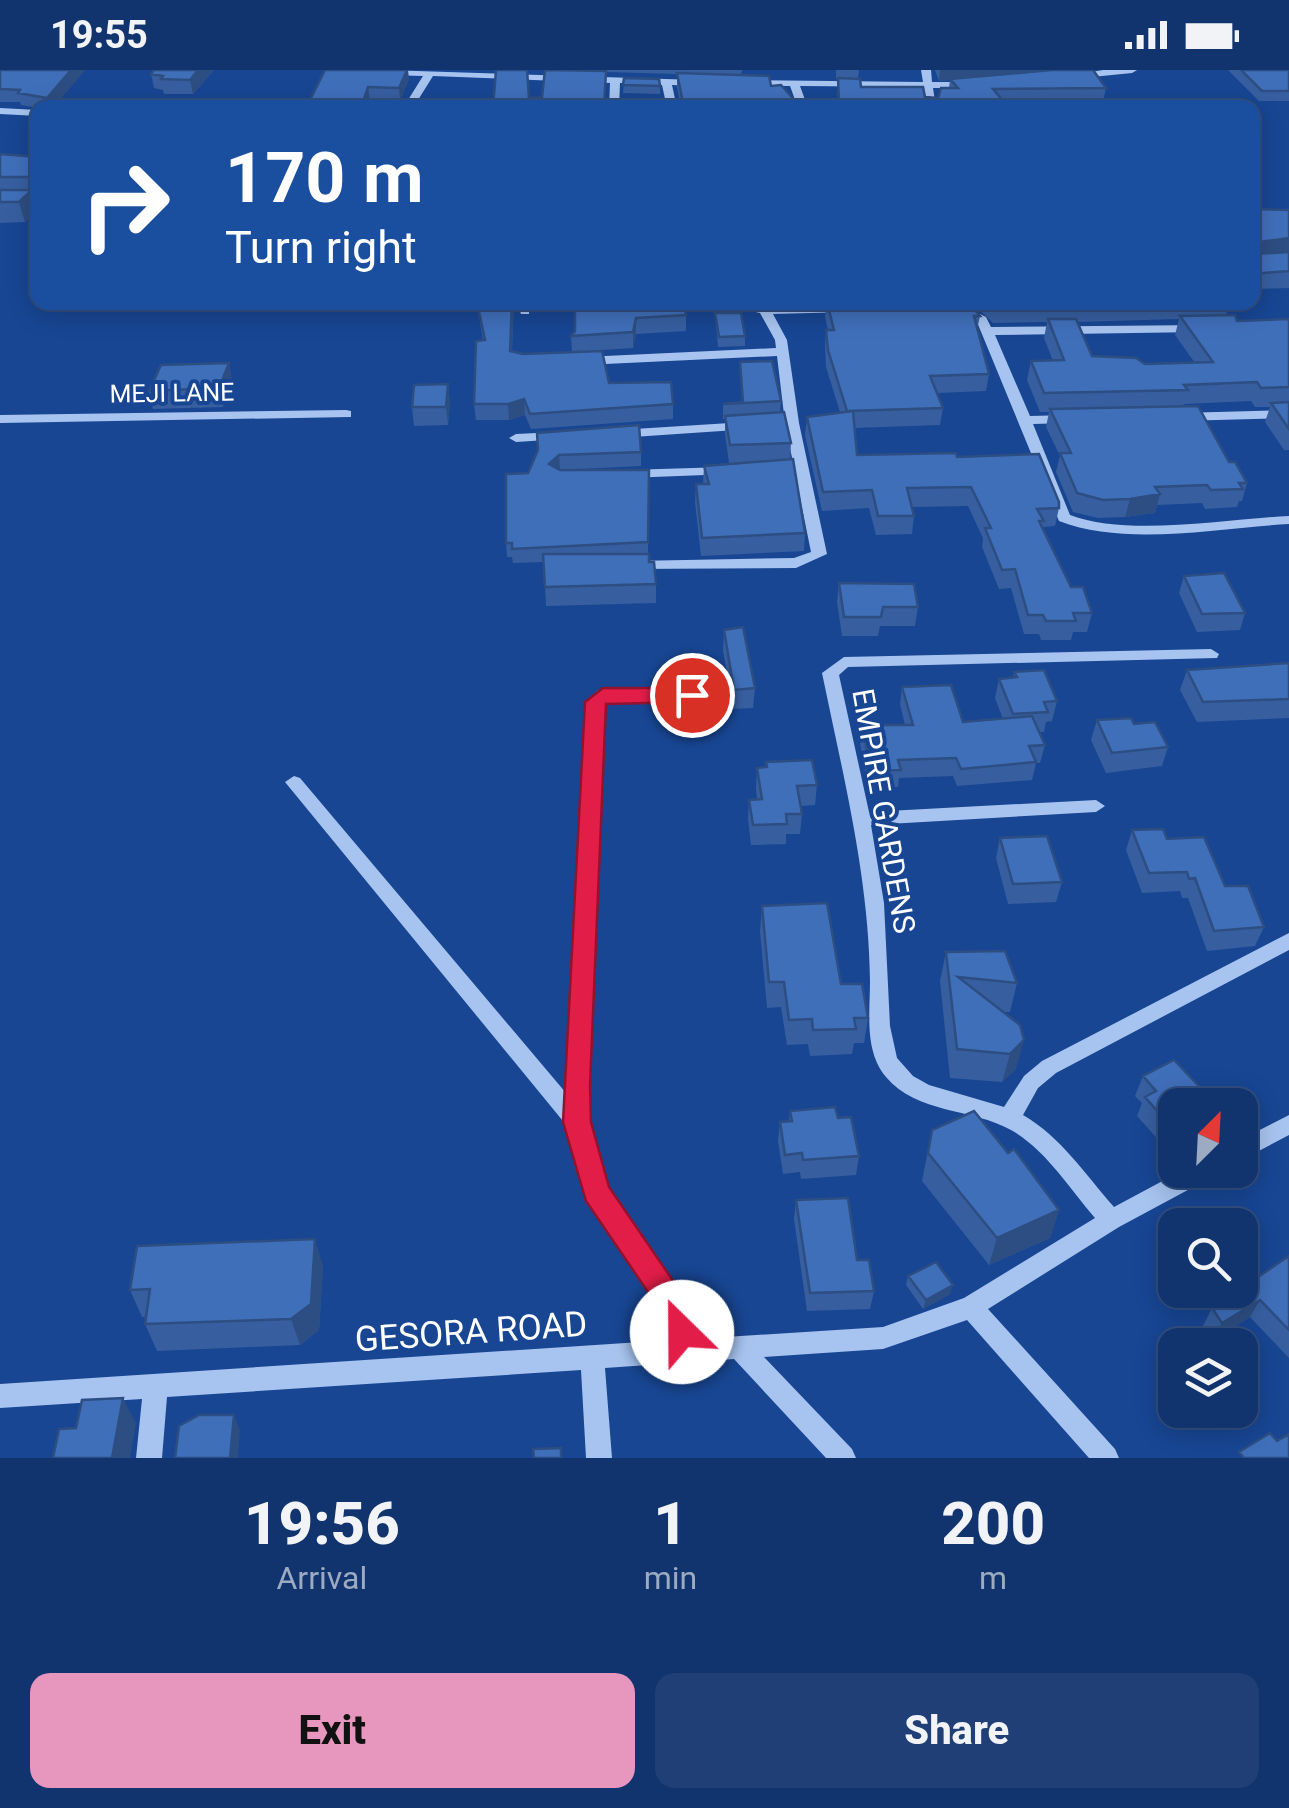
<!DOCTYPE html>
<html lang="en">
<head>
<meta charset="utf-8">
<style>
  body { margin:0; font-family:Roboto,sans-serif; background:#1f3f76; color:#f1f3f6; height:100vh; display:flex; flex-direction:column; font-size:38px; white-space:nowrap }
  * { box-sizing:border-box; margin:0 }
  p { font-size:32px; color:#9caac2 }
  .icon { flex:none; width:55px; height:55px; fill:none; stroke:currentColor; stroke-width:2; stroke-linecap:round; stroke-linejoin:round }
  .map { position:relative; height:1388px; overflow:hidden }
  .sheet { display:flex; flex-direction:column; background:#12346e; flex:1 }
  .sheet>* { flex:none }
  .top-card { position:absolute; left:30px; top:30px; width:1230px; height:210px; border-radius:20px; box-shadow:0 5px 25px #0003,0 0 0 2px #314f81; background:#1a4fa0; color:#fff; overflow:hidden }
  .needle { width:65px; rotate:24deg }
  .buttons { position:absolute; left:1158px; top:1018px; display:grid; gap:20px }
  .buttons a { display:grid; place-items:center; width:100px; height:100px; border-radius:20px; background:#12346e; box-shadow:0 5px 25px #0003,0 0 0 2px #314f81; font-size:50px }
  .pin { position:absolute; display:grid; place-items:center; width:85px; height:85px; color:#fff; margin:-42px; border:5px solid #fff; border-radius:50%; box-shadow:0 2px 10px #0007 }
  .me { position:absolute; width:110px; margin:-55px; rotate:337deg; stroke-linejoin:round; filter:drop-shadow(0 0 8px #0008) }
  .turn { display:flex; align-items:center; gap:35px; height:210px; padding:0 30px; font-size:45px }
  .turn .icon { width:130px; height:130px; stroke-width:2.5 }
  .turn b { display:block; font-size:70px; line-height:85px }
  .eta { display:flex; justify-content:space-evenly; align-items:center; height:170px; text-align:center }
  .eta b { font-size:60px; font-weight:800; line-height:70px }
  .primary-button { display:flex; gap:20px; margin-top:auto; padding:20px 30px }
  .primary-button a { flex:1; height:115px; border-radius:20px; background:#e797bd; color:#111; font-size:40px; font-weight:800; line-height:115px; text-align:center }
  .primary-button a+a { background:#1f3f76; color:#f1f3f6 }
  .status { display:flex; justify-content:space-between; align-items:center; height:70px; padding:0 50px; background:#12346e; direction:ltr }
  .status svg { height:28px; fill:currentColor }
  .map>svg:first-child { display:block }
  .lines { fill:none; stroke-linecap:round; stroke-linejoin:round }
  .minor { fill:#a7c4f0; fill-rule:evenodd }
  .wall { fill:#375fa0; fill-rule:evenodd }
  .shaded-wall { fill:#2d4e82 }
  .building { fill:#406fba; stroke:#2d4e82; stroke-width:2.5 }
  .route { fill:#e11d48; stroke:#92132f; stroke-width:2.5 }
  .labels { text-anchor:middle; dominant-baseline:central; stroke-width:8; stroke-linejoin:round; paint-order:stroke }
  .far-street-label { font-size:25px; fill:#fff; stroke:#184693 }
  .street-label { font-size:30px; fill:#fff; stroke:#184693 }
  .near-street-label { font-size:35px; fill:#fff; stroke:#184693 }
</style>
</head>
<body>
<div class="status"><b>19:55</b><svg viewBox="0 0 49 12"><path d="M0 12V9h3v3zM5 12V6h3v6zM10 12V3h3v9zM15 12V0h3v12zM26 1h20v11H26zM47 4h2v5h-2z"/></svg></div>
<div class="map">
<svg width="1289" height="1388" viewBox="0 0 1289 1388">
  <rect width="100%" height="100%" fill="#184693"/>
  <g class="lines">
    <path class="minor" d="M385,0L697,10L702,13L697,16L672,15L677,38H667L662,15L620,13L619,38H609L610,13L433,6L413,38H403L423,6L388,5L385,4Z
      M921,0H931L932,12H972L977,15L972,18H933L936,38H926L923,17L800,16L808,38H798L790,16H748L743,13L748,10L923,12Z
      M1103,0H1137L1132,3L1072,9L1067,6Z
      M0,38L38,40V46L0,44Z
      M517,232H529V244H521Z
      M714,232H744L765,236L848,234L854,238L848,242L773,244L787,270L799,353L827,484L796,498L628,499L625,496L633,491L794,488L811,482L785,353L777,286L584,295L578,291L584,287L776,278L775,270L760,243Z
      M959,234L986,247L991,257L1205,255V261L1201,262L995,265L1030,346L1069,345L1076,349L1069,353L1033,354L1070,445C1127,467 1227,449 1289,446V454C1218,458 1126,477 1059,451L977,252L955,241V235Z
      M346,340L351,341V347L0,353V345Z
      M1289,340V348L1180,351L1173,347L1180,343Z
      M746,352L751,353V359L618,368L611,364L618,360Z
      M557,362L562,363V369L516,372L509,368L516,364Z
      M726,397L733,401L731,404L627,408L620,404L627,400Z
      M1211,579L1219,584L1217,588L848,597L839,605L869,742L1096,730L1105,736L1096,742L871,755L884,833L890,956L897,988L913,1006L929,1015L1004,1037L1024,1006L1042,991L1289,863V880L1056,1003L1038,1018L1023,1045C1061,1067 1085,1104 1114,1137L1183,1100H1215L1212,1107L1119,1157L988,1239L1115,1379L1119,1388H1089L967,1250L883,1279L764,1287L852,1379L856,1388H826L734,1289L605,1298L612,1388H586L581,1300L167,1327L162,1388H136L142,1329L0,1338V1314L671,1270L666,1243L588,1129L567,1056L285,712L294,706L300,708L566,1023L588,632L597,621L603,619H692L700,625L692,631H607L604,634L587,1016L588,1052L606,1118L685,1231L694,1269L883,1257L964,1228L1095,1148C1069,1118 1046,1080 1011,1060C972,1038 917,1044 886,1007C864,981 870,943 870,911C869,807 843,705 822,603L844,587Z
      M1289,1045V1065L1240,1091V1070Z"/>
  </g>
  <path class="wall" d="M0,0H85L53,38H38L21,35L20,32H0Z
    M214,0L193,24H164L163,20L154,18L151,4Z
    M325,0L409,9L400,30H370L367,38H306Z
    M545,0H742L741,5L771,16L799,35L837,34L838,9H836V0H859L858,9L861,17L938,28L949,18L950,10L939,11L935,0H1093L1106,18L1103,32L1005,33L1009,38H681L677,17V4L606,2L605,38L529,28L542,27Z
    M1228,0H1289V31H1259Z
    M624,8L660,16V24L623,23Z
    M0,84L38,87V127H34L37,141L25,152L0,153Z
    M1252,139L1289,140V218L1252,219Z
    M479,232H514L512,281L523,284L572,282L571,266L575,261V235L531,232H683L686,245V261L636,264L633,278L573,282L609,313L673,334V349L531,359L525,345L509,350H476L474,334L483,271L480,252Z
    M826,232L876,234L929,232H1229L1226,246L1237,251L1289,249V380H1284L1265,352L1270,337H1255L1251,331L1184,334L1183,336L1247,413L1242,431H1239L1237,437L1205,439L1202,433L1157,435L1155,443L1125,447L1098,448L1073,442L1056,402L1060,386L1046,357L1049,342H1040L1027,310L1031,291H1053L1044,268L1047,252L993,253L974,235L969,234L980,246L977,260L989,304L986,321L937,323L943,338L940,355L855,358L857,385L957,387L1059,438L1055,456L1043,457L1071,517L1092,543L1087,562H1073L1071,570H1041L1039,564H1024L1011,518L999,519L982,477L983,468L968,436L912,437L914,446L912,464L876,465L869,438L822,441L805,365L807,347L840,342L826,297L825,276L826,260H828L825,247ZM1179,249L1175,265L1195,293L1145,294L1092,286L1077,252Z
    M715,243L745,266V276L718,277Z
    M740,292L781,331L780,343L791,373L790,390L805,463L804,481L701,486L695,432L696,414H703L704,396L729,393L725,364V349H723V334L742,332Z
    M229,293L232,312L223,337L153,339L149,321Z
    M450,332L448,355L414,356L412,337Z
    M538,380L641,382V396L559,400H649L648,484L649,492L656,514V533L546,536L544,492L513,493L512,487H507L506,473Z
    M1184,506L1245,543L1240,560L1197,562L1179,523Z
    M839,513L918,537L915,556H880L878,566H842L837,532Z
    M724,560L755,618L753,638L733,639L723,580Z
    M1289,593V648L1197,652L1180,620L1187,600Z
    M1014,602L1057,631L1052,651L1046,652L1044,662H1039L1045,675L1040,693H1036L1032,710L957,716L953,706L899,708L898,717L868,718L860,673L863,655H905L900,634L902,617L963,652L1003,649L995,628L999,609L1013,608Z
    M1097,650L1134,654L1168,677L1162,696L1106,703L1091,670Z
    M766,692L817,715L815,735L801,736L802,744L800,764H786V774L751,775L748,749L749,730L757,729L756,718L757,698L766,697Z
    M1132,760L1167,769L1225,816L1264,857L1255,876L1207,881L1188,828H1182L1180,821L1142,823L1126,780Z
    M1000,768L1062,812L1056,832L1008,834L996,788Z
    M762,836L841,914L868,948L864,973H854L852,984L810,986L808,974L787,975L781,937L767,938L760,861Z
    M946,882L1017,913L1010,942H1003L1016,999L1002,1012L950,1008L940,911Z
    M1143,1006L1175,1035V1080L1170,1083L1137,1046L1142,1033L1135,1026Z
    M790,1041L838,1048L859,1086L856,1105L801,1109L800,1102L783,1104L778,1071L780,1052L789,1051Z
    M932,1060L1008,1083L1059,1140L1050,1168L989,1195L922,1111Z
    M796,1130L857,1190L874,1221L870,1239L807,1241L794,1149Z
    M1289,1186V1288L1250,1247L1213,1270L1203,1256L1212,1238Z
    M323,1196L319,1260L300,1275L157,1281L145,1254L146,1247H142L130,1220Z
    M908,1206L950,1224L923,1239L906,1215Z"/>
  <path class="shaded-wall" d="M71,0H85L53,38H49L47,28Z
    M198,0H214L193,24L190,10Z
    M407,0H408L409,9L400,30L399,18Z
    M940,0H1057L939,11Z
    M368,17L370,30L367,38H361Z
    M32,120L37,141L25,152L19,132Z
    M1289,168V183L1252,188V173Z
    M512,232H514L511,296L510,281Z
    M636,248V264L633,278V262Z
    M229,293L232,312L223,337L219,318Z
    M448,314L450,332L448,355L446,337Z
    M524,329L525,345L509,350L508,334Z
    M559,385L560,399L549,408V394Z
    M1160,424L1155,443L1125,447L1130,429Z
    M1024,970L1016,999L1002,1012L1010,984Z
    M1059,1140L1050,1168L989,1195L997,1168Z
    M315,1169L323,1196L319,1260L300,1275L291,1249Z
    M953,1215L950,1224L923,1239L926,1230Z
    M1260,1230L1250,1247L1213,1270L1222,1253Z
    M123,1328L136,1353L130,1388H112Z
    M234,1345L240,1360L238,1388H230Z"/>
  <path class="building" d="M0,0H71L47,28L18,23L20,20L0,19Z
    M154,0H198L190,10L161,9L163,6L151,4Z
    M325,0H407L399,18L368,17L361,38H306Z
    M496,0H527L529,28L542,27L545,0L606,1L604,38H493Z
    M1052,0H1093L1106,18L993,19L1009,38H684L677,3L769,6L771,16L781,15L799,35L839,34L838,8L860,9L861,17H923L925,27L938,28L941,18H958L950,9Z
    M1241,0H1289V21H1262Z
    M624,8L659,9L660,16L623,15Z
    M0,84L38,87L36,113L32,107H0Z
    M0,120H32L19,132H0Z
    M1252,139L1289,140V168L1253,173L1257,184L1289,182V201L1252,204Z
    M479,232H512L510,281L523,284L602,281L609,313L671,312L673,334L530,344L524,329L508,334H474L476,271L485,270L478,237Z
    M575,232H683L686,245L636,248L633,262L571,266L575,261Z
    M827,232H876V234L968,232L980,246H974L989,304L930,306L943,338L847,341L828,280L826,260H834Z
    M991,232H1229V233L996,237Z
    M715,243H741L745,266L719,267Z
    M1235,245L1237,251L1289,249V317L1261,318L1257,312L1184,315L1188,320L1044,323L1031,291L1064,290L1048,249H1076L1092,286L1136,288L1145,294L1213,292L1180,246Z
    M772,291L781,331L723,334L743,332L740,292Z
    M229,293L219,318L149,321L161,295Z
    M448,314L446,337H412L414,315Z
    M1289,332V359L1271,333Z
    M1198,336L1229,392H1235L1247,413H1239L1243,419L1211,420L1207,415L1155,417L1160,424L1130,429L1103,430L1077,423L1060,383H1071L1050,339Z
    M853,341L857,385L956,383L957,387L1039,384L1059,432V438L1037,439L1044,451H1039L1071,517H1083L1092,543H1073L1076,551H1046L1043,545H1028L1015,499L1002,500L985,458H991L971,417L907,418L914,446H878L872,420L823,422L807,347Z
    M784,342L791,373L730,375L725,346Z
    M639,355L641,382L559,385L549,394L560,400H649L648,472L512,479V473H506V404L528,403L538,380L537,363Z
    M793,389L805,463L702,468L696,414H709L704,396Z
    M543,484H649V492H654L656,514L545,517Z
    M1224,503L1245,543L1202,544L1184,506Z
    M839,513L914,514L918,537H883L881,547H844Z
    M743,557L755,618L734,620L724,560Z
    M1289,593V629L1203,632L1187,600Z
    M1044,600L1057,631L1044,632L1048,642L1013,644L999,609L1017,607L1014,602Z
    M951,615L963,652L1032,646L1045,675L1029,676L1036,692L961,699L956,688L898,690L901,700L870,701L863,655H913L902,617Z
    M1131,648L1134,654L1155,652L1168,677L1112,683L1097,650Z
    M812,690L817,715L797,716L802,744H786L787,754L753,755L749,730L762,729L757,698L767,697L766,692Z
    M1163,759L1167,769L1204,767L1225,816H1248L1264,857L1214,861L1195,808L1189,809L1187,802L1149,803L1132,760Z
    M1047,766L1062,812L1013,814L1000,768Z
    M827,833L841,914H862L868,948H854L856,959L813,960L812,949L789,950L784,912H769L762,836Z
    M1005,881L1017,913L958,907L1020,955L1024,970L1010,984L957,979L946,882Z
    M1174,990L1217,1035H1175V1061L1145,1027L1156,1021L1143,1006Z
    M835,1037L838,1048L851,1047L859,1086L803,1090L802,1083L785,1085L780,1052L792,1051L790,1041Z
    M974,1041L1008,1083L1014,1079L1059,1140L997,1168L928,1083L932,1060Z
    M848,1128L857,1190H869L874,1221L810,1223L796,1130Z
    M315,1169L311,1234L291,1249L145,1254L150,1219L130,1220L137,1176Z
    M1289,1186V1260L1260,1230L1222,1253L1212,1238Z
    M936,1192L953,1215L926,1230L908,1206Z
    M123,1328L112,1388H53L59,1359L76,1358L82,1330Z
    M199,1345H234L230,1388H175L179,1356Z
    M1270,1363L1277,1371L1289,1364V1388H1244L1239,1382Z
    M561,1378V1388H534L533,1379Z"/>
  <path class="route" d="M603,618H692L703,625L692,632L606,634L590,1016L591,1052L609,1117L693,1240L697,1262L693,1272L682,1276L670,1272L663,1244L586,1131L563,1052L585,632Z"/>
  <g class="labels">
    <g class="far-street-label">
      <text transform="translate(172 323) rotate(-1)">MEJI LANE</text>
    </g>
    <g class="street-label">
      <text transform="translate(884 741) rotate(80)">EMPIRE GARDENS</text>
    </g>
    <g class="near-street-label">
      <text transform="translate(471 1262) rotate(-4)">GESORA ROAD</text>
    </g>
  </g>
</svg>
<div class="buttons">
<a><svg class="needle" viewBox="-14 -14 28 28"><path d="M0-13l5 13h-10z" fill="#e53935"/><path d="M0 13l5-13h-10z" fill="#9caac2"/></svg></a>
<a><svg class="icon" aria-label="search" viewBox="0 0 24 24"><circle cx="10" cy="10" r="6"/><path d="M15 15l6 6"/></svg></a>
<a><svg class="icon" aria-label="layers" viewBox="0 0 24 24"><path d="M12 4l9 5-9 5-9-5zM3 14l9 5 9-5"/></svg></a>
</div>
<div class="pin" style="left:692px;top:625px;background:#d93025"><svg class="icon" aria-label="arrive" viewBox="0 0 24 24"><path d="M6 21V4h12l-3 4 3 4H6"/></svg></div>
<svg class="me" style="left:682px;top:1262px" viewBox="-20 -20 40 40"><circle r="19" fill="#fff"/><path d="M0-13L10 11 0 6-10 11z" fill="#e11d48"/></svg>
<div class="top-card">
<div class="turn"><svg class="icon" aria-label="right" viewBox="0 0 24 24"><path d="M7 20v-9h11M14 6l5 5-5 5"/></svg><div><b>170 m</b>Turn right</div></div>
</div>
</div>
<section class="sheet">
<div class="eta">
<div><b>19:56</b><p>Arrival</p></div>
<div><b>1</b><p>min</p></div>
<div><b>200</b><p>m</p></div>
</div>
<div class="primary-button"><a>Exit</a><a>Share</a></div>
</section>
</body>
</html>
